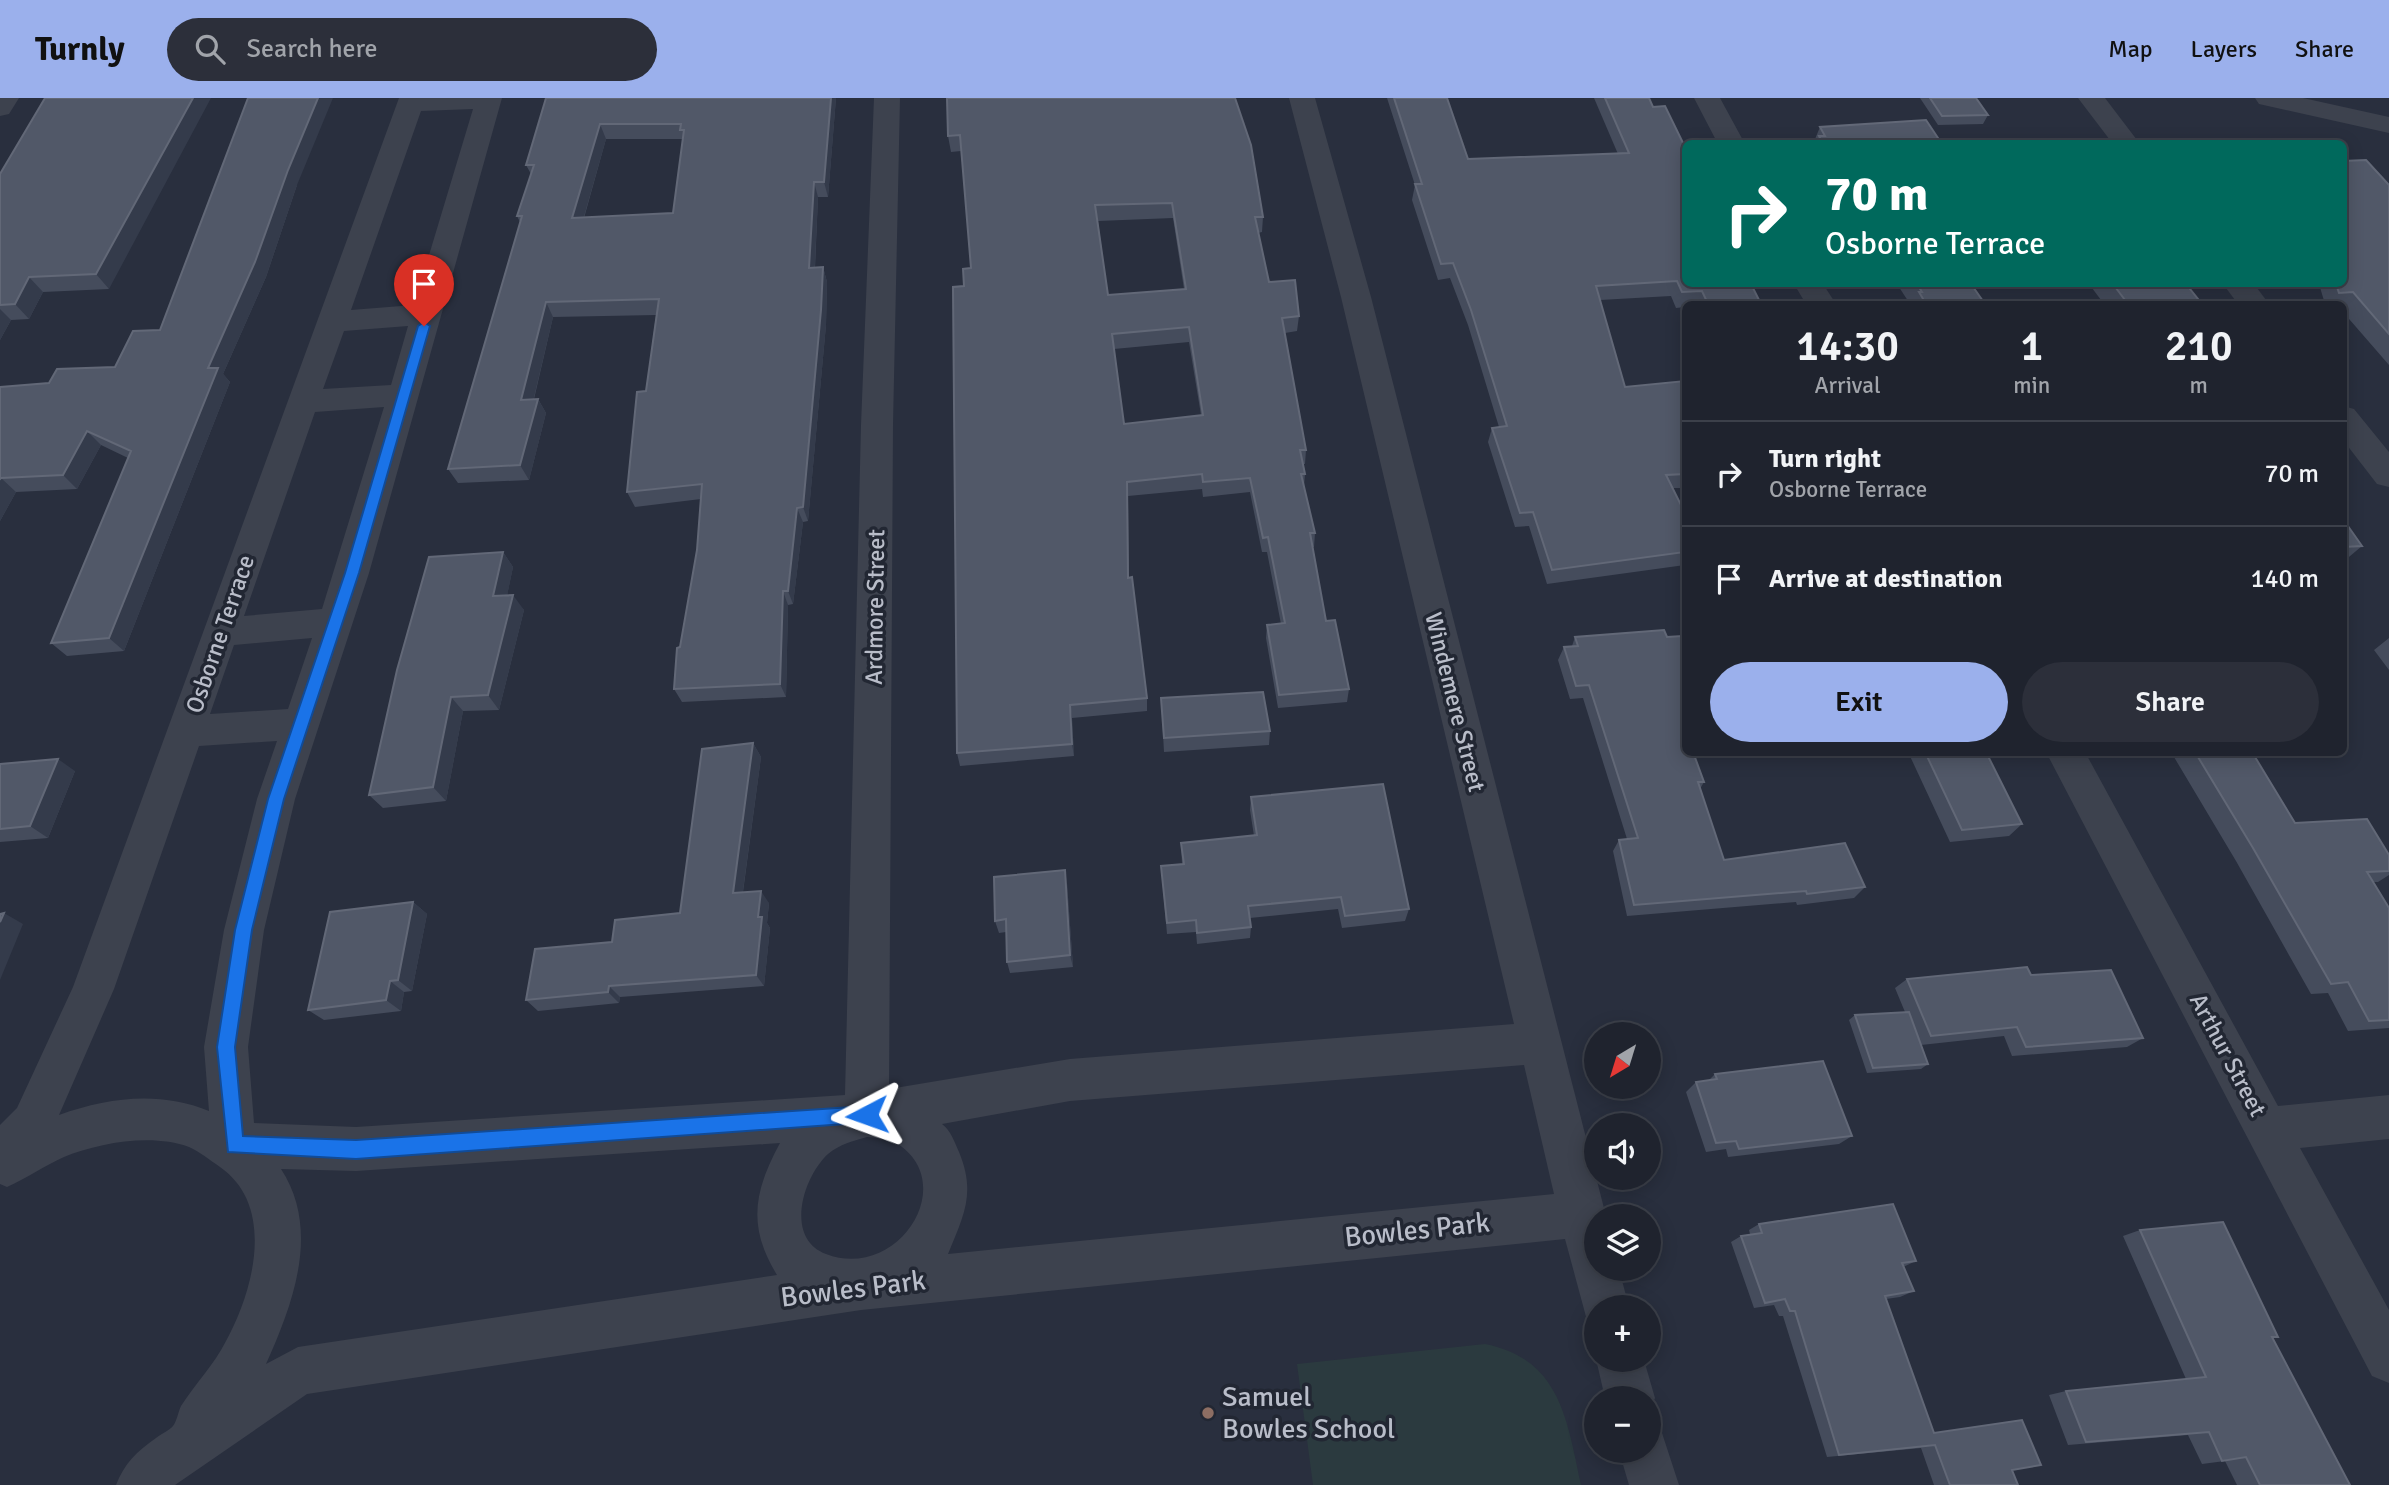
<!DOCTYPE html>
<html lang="en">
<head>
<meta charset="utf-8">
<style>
  body { margin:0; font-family:Signika,sans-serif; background:#2c2f3a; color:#f1f3f6; height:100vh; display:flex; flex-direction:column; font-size:26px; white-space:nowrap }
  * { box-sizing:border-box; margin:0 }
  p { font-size:23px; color:#a1a4aa }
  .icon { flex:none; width:38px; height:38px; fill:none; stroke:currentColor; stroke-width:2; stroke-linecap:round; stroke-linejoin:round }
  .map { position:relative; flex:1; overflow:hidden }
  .side { position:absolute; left:1682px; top:203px; width:665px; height:455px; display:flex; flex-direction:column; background:#1f232e; border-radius:10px; box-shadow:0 4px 18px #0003,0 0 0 2px #3c404a }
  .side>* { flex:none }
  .top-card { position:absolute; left:1682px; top:42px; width:665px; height:147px; border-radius:10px; box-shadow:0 4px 18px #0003,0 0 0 2px #3c404a; background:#00695c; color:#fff; overflow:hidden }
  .needle { width:46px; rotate:218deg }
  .buttons { position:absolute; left:1584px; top:924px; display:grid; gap:14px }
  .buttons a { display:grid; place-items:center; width:77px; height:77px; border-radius:50%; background:#1f232e; box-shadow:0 4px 18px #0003,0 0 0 2px #3c404a; font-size:35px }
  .pin { position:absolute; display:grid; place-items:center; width:60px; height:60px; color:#fff; margin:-72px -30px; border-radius:50% 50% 50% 0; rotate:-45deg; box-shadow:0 0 7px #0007 }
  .pin .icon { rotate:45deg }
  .me { position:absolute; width:77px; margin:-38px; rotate:266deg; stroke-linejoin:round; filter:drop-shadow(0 0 5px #0008) }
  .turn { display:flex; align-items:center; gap:24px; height:147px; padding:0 28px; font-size:32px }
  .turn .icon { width:91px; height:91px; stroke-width:2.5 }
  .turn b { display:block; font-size:49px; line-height:60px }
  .eta { display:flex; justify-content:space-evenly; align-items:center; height:119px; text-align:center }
  .eta b { font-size:42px; font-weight:600; line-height:49px }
  .cta { display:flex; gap:14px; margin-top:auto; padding:14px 28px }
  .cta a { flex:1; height:80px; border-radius:42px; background:#9bb0ec; color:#111; font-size:28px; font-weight:600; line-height:80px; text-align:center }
  .cta a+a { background:#2c2f3a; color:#f1f3f6 }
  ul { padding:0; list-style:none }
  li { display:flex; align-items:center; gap:21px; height:105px; padding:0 28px; border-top:2px solid #3c404a }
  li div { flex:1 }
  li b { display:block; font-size:26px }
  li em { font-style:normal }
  header { display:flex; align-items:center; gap:42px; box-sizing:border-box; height:98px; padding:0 35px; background:#9bb0ec; color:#111 }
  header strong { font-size:33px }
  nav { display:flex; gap:38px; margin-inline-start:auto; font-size:24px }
  .search { width:490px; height:63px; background:#2c2f3a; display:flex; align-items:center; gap:18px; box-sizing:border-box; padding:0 24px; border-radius:38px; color:#a1a4aa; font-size:26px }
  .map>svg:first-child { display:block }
  .green { fill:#2b3a3f }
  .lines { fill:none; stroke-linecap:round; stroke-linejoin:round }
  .minor { fill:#3d424e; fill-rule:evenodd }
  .wall { fill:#454c5c; fill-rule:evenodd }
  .shaded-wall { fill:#343b4b }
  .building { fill:#515868; stroke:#626877; stroke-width:2; fill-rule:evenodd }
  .route { fill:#1a73e8; stroke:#114b97; stroke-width:2 }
  .education-dot { fill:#8d6e63; stroke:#222733; stroke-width:2.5 }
  .labels { text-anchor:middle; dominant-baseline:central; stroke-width:7; stroke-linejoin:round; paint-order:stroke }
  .street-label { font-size:24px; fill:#b9bdc9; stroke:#222733 }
  .near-street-label { font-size:28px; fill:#b9bdc9; stroke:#222733 }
  .near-poi-label { font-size:28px; fill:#b9bdc9; stroke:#222733; text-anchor:start }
</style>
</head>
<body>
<header>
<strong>Turnly</strong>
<div class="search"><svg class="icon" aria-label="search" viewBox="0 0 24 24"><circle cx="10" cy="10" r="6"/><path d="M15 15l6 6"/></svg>Search here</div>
<nav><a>Map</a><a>Layers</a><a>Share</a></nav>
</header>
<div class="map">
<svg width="2389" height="1387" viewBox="0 0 2389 1387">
  <rect width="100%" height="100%" fill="#292f3e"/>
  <path class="green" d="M1485,1246C1561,1261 1567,1323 1581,1387H1313L1297,1266Z"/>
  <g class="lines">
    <path class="minor" d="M0,0H19L9,16L0,18Z
      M399,0H502L369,475L295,701L264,832L248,949L254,1025L356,1029L845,997L861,327L874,0H900L893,327L889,991L1070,961L1514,926L1341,199L1289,0H1315L1371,199L1606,1118H1596V1171H1619L1629,1209H1596V1229L1588,1226L1565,1141L861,1212L307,1296L175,1387H116C124,1366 137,1353 156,1340C161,1336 170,1332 173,1328C177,1323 178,1314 181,1308C195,1286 214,1267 226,1243C254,1192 276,1108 220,1069C210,1062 200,1054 189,1049C152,1035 98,1045 64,1059C44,1068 27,1080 7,1089L0,1086V1027L17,1010L73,889ZM473,11L414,207L351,212L421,13ZM408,228L391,287L323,291L344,233ZM384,309L322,511L244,518L315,314ZM312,540L288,611L210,616L234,547ZM277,643L257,701L224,832L204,949L209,1013C160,993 109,999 59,1017L114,891L199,648ZM1524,967L1554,1096L948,1156C964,1117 976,1095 959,1054C954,1043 951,1033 942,1026L1070,1003ZM867,1039C875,1040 886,1039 893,1043C963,1082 899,1184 826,1156C784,1140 803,1079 828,1056C840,1046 853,1043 867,1039ZM780,1045C754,1093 747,1128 777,1177L298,1249L266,1266C293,1206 321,1132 281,1071L356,1073Z
      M1694,0H1720L1745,46H1718Z
      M2078,0H2105L2140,46H2113Z
      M2255,0H2303L2389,19V35L2259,6Z
      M1794,186H1823L1836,206H1806Z
      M2223,186H2254L2269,206H2238Z
      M2343,308L2354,311L2389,354V389L2377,386L2343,342Z
      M2046,654H2085L2278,1008L2389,997V1041L2300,1050L2389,1212V1285L2372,1278Z
      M1596,1261L1644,1262L1655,1300L1648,1315V1300H1605Z
      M1648,1330L1662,1335L1679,1387H1629L1619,1353H1648Z"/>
  </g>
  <path class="wall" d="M45,0L109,191L43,194L29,221L11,222L0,242V76Z
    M546,0H836L828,99H818L815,170L823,169L827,184L826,227L808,423L803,424L793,506L788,507L786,599L682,604L674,591L697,452L701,401L635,409L627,394L646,293L656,217L553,219L534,301H538L546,315L529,382L458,385L448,371L520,124L517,118L531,76L526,67ZM606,41H683L673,115L584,120Z
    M947,0L1263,119L1262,134L1258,135L1269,184L1299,218L1297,233L1285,235L1306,352L1305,366H1303L1305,376L1304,388L1315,435L1314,449H1313L1326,523L1349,591L1347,604L1278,610L1266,540L1267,527L1281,526L1267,454H1262L1250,394L1203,399L1202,391L1128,398L1129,480L1147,600V613L1072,620L1074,658L960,668L957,655L964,188L971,170L961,53L951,54L948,38ZM1173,120L1184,191L1108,197L1098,123ZM1189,244L1201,317L1124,326L1114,251Z
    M1387,0H1447L1468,61L1618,56L1594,0H1649L1653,9L1760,204L1768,206H1685V209L1676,210L1671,198L1600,202L1625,289L1685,283V390H1673L1685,415V467L1547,486L1529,428L1515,429L1488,344L1492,330L1499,329L1468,227L1450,180L1438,182L1412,102L1415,87Z
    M1920,0H1976L1988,17L1983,26L1938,27Z
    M1820,29L1942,46H1813Z
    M297,87L266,179L223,276L230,284L124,553L67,558L51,545L128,360L101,347L77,391L16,394L0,423V289L49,285L115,269L160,232Z
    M2389,87V267L2343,214V206H2325L2319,186H2343Z
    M1897,186H1971L1985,206H1910Z
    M2089,186H2186L2202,206H2104Z
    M2343,421L2362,448L2343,464Z
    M503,454L513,469L507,497L524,512L499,612L463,613L446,703L383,710L369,697Z
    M1575,539H1667L1685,654L1704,684L1700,691L1724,762L1865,789L1854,800L1797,807L1796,804L1627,818L1613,753L1619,742L1627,741L1583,600L1570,601L1558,562L1564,549L1572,548Z
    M2389,540V572L2374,552Z
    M1161,600L1270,633L1269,647L1164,654Z
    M753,645L761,659L743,794L769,805L767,825L770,830L764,888L620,899L619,905L538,913L526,902L612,844L680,815Z
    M1896,654H1986L2022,726L2009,738L1950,744L1909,656L1897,657Z
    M2171,654H2252L2295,725L2389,773V777L2378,784H2373L2389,810V930L2348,933L2328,895L2311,896L2236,763Z
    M0,666L75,673L48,740L0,744Z
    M1251,699L1409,811L1405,823L1342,830L1338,811L1250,820L1251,829L1250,840L1197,846L1196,834L1167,836L1161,768L1182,766L1181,745L1254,738L1250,712Z
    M1067,785L1073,869L1010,875L1007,864L1006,834L999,835L995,823Z
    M413,804L427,816L412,893L404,894L401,913L324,922L308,912Z
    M2031,877L2143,940L2127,949L2012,958L2004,938L1921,947L1928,966L1921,971L1867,975L1849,922L1855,917L1905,914L1895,890L1907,881Z
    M1715,976L1852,1038L1839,1046L1728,1059L1726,1051L1706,1054L1686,994L1696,984L1708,983Z
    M1759,1126L1916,1163L1903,1169L1914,1193L1900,1199L1886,1201L1934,1335L2012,1372L2018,1387H1934L1921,1350L1827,1359L1783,1218H1779L1774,1207L1754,1210L1731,1144L1741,1138L1750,1136L1749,1132Z
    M2140,1132L2278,1239L2272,1240L2350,1387H2237L2225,1363L2202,1366L2188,1337L2068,1347L2049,1297L2066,1293L2186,1281L2123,1138Z"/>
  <path class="shaded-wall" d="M193,0H211L109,191L96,176Z
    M318,0H333L297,87L266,179L223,276L230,284L124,553L109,540L208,270Z
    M831,0H836L828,99L824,84Z
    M600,26L606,41L579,136L572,120Z
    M814,84L818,99L814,185L809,170Z
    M823,169L827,184L826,227L808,423L803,409Z
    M29,179L43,194L29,221L15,206Z
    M546,204L553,219L530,316L521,302Z
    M0,211L11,222L0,242Z
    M538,301L546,315L529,382L520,367Z
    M87,333L101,347L77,391L63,377Z
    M1,380L16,394L0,423V381Z
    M797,410L803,424L793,506L788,493Z
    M503,454L513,469L504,513L493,498Z
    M783,493L788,507L786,599L780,586Z
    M513,497L524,512L499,612L488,597Z
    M451,599L463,613L446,703L433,689Z
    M1070,607L1072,620L1074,658L1072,646Z
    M753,645L761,659L741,807L733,795Z
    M58,661L75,673L48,740L30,728Z
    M1065,772L1067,785L1073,869L1070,857Z
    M761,793L769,805L767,825L770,830L764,888L756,877L758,819Z
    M413,804L427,816L412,893L398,882Z
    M4,815L23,826L0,882V824Z
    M390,883L404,894L401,913L386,902Z
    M609,888L620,899L619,905L608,894Z"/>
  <path class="building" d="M45,0H193L96,176L29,179L15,206L0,207V76Z
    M248,0H318L288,72L255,164L208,270H218L109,540L51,545L131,353L87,333L63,377L1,380L0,381V289L49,285L57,271L115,269L133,233L160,232Z
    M546,0H831L824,84H814L809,170L823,169L821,212L803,409L797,410L788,493H783L780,586L674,591L677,550L680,549L697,452L702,386L627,394L637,294L646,293L659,201L546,204L521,302L538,301L520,367L448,371L522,118H517L534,67H526ZM600,26H681L680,32H684L673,115L572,120Z
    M947,0H1235L1251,47L1263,119H1255L1269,184L1295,182L1299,218L1282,220L1306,352H1300L1305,376H1301L1315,435H1310L1326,523L1335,522L1349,591L1279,597L1267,527L1285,525L1268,439L1263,440L1250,380L1203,384L1202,376L1127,384L1128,480L1132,479L1147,600L1070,607L1072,646L957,655L953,189L964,188L963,171L971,170L960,37L948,38ZM1172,105L1186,191L1108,197L1095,107ZM1189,229L1203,317L1124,326L1112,236Z
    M1394,0H1447L1468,61L1629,55L1605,0H1649L1653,9L1665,8L1685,49V186H1751L1760,204L1766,203L1768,206H1708L1702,193L1682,194L1677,183L1596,188L1625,289L1685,283V376L1666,377L1685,415V454L1552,472L1533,414L1520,415L1492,330L1507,328L1471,212L1453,165L1441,166L1415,86H1422Z
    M1930,0H1976L1988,17L1942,18Z
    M1926,22L1942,46H1823L1819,38H1825L1820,29Z
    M2366,62L2389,87V236L2353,194L2339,195L2336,186H2343V63Z
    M1917,186H1971L1985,206H1926L1919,194H1922Z
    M2113,186H2186L2202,206H2128Z
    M2343,421L2362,448L2343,449Z
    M503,454L493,498L513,497L488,597L451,599L433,689L369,697L397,572L429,459Z
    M1664,532L1667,539L1682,538L1685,548V654H1693L1704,684H1698L1724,762L1845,745L1865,789L1807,796L1806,793L1634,807L1619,742L1638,740L1589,587L1576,588L1564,549L1578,548L1575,539Z
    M1263,594L1270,633L1164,640L1161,600Z
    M753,645L733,795L761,793L758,819H762L756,877L609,888L608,894L526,902L535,851L612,844L615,822L680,815L702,651Z
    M1925,654H1986L2022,726L1962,732Z
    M2195,654H2252L2295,725L2367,721L2389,757V773L2367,774L2389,810V922L2369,923L2348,884L2331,886L2253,750Z
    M58,661L30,728L0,731V666Z
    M1383,686L1409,811L1345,818L1341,799L1248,808L1251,829L1197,835L1196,822L1167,825L1161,768L1184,766L1181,745L1257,737L1251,699Z
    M1065,772L1070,857L1007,864L1006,821L995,823L994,779Z
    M413,804L398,882L390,883L386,902L308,912L330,814Z
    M4,815L0,824V816Z
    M2027,869L2031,877L2111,872L2143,940L2026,949L2017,929L1931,938L1907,881Z
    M1909,914L1928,966L1873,970L1855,917Z
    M1823,963L1852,1038L1739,1051L1736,1043L1716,1045L1696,984L1717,981L1715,976Z
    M1893,1106L1916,1163L1902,1165L1914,1193L1885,1198L1934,1335L2022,1322L2041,1367L2012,1372L2018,1387H1950L1935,1347L1839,1357L1795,1213H1790L1785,1201L1765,1205L1741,1138L1762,1135L1759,1126Z
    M2223,1124L2278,1239H2272L2350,1387H2260L2246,1359L2222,1363L2209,1334L2086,1344L2066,1293L2206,1279L2140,1132Z"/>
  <path class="route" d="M424,224L430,228L359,475L284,701L252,832L235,949L243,1038L356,1042L867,1008L873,1011L876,1017L873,1024L356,1061L228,1054L217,949L235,832L268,701L345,475L418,228Z"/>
  <circle class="education-dot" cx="1208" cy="1315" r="7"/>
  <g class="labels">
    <g class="street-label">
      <text transform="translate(875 509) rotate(-89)">Ardmore Street</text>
      <text transform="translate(220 536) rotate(-71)">Osborne Terrace</text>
      <text transform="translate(1455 604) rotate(76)">Windemere Street</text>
      <text transform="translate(2228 957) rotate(62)">Arthur Street</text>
    </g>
    <g class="near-street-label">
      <text transform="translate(1417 1132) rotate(-6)">Bowles Park</text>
      <text transform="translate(853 1191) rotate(-7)">Bowles Park</text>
    </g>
    <g class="near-poi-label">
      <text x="1222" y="1299">Samuel<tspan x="1222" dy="32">Bowles School</tspan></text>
    </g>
  </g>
</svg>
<div class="buttons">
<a><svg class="needle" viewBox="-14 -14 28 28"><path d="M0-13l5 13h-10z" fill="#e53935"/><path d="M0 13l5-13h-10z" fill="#a1a4aa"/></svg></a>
<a><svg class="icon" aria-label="sound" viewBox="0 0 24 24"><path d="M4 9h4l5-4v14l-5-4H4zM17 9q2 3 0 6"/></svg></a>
<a><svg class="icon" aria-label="layers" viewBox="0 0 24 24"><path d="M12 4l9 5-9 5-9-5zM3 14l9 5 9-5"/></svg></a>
<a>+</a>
<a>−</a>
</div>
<div class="pin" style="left:424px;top:228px;background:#d93025"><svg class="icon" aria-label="arrive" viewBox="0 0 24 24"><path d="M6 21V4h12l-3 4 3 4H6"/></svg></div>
<svg class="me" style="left:867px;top:1017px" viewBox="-20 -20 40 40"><path d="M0-17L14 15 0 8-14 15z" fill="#1a73e8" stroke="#fff" stroke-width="4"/></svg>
<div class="top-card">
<div class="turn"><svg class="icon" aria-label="right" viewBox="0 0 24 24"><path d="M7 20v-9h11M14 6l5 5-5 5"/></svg><div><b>70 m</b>Osborne Terrace</div></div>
</div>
<section class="side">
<div class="eta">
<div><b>14:30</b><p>Arrival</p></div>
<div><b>1</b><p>min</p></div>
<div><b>210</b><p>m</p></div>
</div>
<ul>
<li><svg class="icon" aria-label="right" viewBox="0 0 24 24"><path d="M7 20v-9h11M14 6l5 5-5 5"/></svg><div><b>Turn right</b><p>Osborne Terrace</p></div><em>70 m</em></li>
<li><svg class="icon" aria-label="arrive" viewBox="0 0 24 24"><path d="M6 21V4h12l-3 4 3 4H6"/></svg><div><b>Arrive at destination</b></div><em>140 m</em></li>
</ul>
<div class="cta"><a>Exit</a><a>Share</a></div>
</section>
</div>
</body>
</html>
